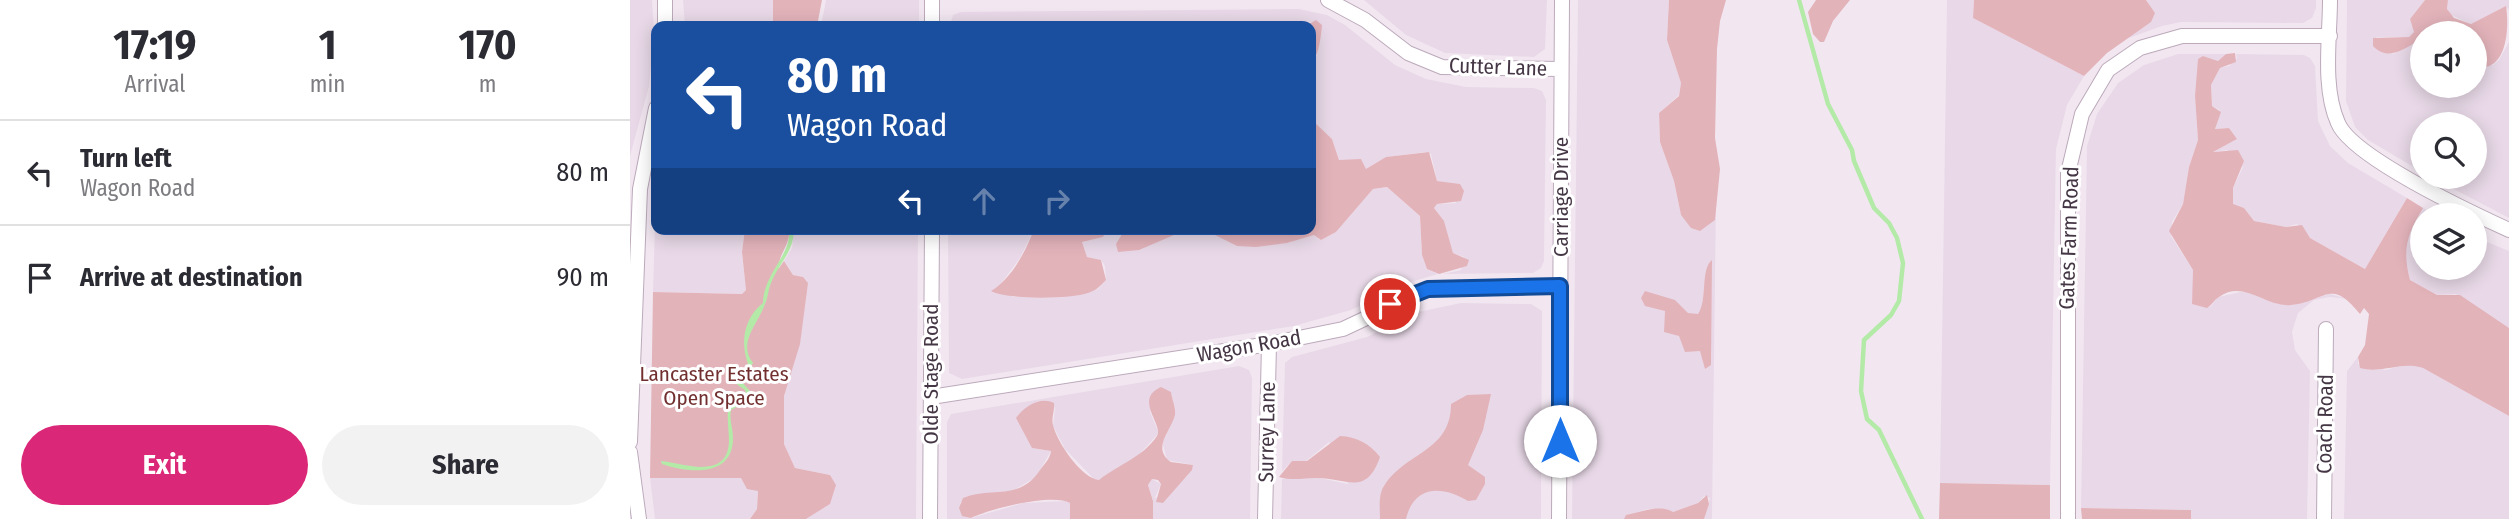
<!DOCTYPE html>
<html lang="en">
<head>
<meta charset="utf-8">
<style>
  body { margin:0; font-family:"Fira Sans Condensed",sans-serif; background:#f2f2f3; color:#2b2b33; height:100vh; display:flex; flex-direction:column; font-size:26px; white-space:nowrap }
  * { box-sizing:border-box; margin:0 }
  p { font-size:23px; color:#7c7c81 }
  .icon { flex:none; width:38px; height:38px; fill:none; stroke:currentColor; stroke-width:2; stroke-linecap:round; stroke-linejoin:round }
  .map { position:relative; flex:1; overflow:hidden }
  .side { display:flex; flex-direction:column; background:#fff; width:630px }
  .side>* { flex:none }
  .hud { position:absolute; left:21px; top:21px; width:665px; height:214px; border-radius:14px; box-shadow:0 4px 18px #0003; background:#1a4fa0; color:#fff; overflow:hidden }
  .controls { position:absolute; left:1780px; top:21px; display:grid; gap:14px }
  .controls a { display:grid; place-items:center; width:77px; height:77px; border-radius:50%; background:#fff; box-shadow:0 4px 18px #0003; font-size:35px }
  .pin { position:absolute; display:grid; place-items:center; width:60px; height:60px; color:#fff; margin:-30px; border:4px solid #fff; border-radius:50%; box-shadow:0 2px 7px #0007 }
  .me { position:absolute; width:77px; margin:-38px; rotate:0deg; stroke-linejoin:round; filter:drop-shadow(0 0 5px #0008) }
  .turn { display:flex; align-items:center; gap:24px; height:147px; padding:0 21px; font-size:32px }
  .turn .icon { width:91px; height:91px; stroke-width:2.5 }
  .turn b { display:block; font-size:49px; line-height:60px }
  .lanes { display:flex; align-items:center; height:66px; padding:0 21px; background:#0003; justify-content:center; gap:35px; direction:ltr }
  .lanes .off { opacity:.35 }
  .eta { display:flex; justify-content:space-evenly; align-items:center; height:119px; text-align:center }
  .eta b { font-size:42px; font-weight:700; line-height:49px }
  .action { display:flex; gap:14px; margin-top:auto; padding:14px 21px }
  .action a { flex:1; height:80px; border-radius:42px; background:#db2777; color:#fff; font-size:28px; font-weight:700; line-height:80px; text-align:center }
  .action a+a { background:#f2f2f3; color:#2b2b33 }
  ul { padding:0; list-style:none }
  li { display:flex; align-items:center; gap:21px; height:105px; padding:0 21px; border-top:2px solid #e1e1e2 }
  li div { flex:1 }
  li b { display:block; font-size:26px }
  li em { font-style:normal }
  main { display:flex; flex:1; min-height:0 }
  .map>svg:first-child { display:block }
  .residential { fill:#e9d9e8 }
  .green { fill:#e3b3ba }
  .water { fill:#b4eaa8 }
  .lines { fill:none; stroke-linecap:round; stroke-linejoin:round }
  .stream { stroke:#b4eaa8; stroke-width:4.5 }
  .minor-casing { stroke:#bcaabb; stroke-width:16 }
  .minor { stroke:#fff; stroke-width:14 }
  .route-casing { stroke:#114b97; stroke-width:18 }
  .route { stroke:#1a73e8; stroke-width:12 }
  .labels { text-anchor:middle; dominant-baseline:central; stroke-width:6; stroke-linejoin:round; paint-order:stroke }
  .street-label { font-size:21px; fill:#443644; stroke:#fff }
  .park-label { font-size:21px; fill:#71302f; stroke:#fff }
</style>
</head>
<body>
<main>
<section class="side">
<div class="eta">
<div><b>17:19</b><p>Arrival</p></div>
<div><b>1</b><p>min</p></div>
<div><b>170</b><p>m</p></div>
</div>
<ul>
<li><svg class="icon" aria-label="left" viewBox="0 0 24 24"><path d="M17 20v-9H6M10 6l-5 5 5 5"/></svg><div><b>Turn left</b><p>Wagon Road</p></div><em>80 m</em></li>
<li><svg class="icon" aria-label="arrive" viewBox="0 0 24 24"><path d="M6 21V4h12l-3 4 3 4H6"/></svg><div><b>Arrive at destination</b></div><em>90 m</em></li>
</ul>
<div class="action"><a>Exit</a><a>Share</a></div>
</section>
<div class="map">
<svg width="1879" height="519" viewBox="0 0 1879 519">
  <rect width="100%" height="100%" fill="#f2e7f1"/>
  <path class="residential" d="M0,0H22L24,31L19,86L0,156Z
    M53,0H144V26H55Z
    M196,0H289V26H191Z
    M734,0H917L915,49L904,57L815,53L776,35Z
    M948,0H1039L1037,40L1051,83L1049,95L1029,113L1030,142L1044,181L1051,215L1085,220L1086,200L1082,519H1074L1080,498L1074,496L1068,503L1043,512L1018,509L997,515L994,519H942Z
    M1317,0H1344L1343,18L1454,76L1437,105L1426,149L1420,485L1310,483Z
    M1516,0H1686V8L1682,18L1673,23L1551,22L1532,26L1499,38L1518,2Z
    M1717,0H1795L1780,19L1785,32L1779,37H1746L1763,54L1792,39V86H1844L1845,58L1853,65H1863L1869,60L1879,42V218L1801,177H1844V124H1792V172L1738,140L1725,127L1716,101Z
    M1818,0H1879V11L1878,8L1841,24L1821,15L1817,9Z
    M669,9L697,15L715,25L765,65L796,79L836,87L904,88L912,91L916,100L914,261L911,268L903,273L813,274L831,270L834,257L823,253L814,222L804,208L807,204L826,203L817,183L807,181L801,154L796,152L757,157L739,170L709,160L702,139L681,119V63L686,58L691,30L680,22L676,26H320L323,15L331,12Z
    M1548,54H1597L1588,61L1573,56L1565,96L1568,140L1559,167L1553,204L1542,222L1541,236L1563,270L1565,279L1562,301L1580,307L1588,297L1615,291L1647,304L1662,305L1700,294L1718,299L1700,297L1684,300L1668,313L1662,332L1665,350L1680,371L1677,519H1561V510L1451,508L1457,146L1467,114L1488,83L1514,65Z
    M1606,54L1674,55L1680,58L1685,66L1688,121L1700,146L1718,163L1777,198L1735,269L1680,238L1667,224L1656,227L1623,221L1614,208L1603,205V188L1613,167L1597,150L1583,152L1607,139L1599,128L1585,129L1590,110L1582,106L1581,85L1590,68L1599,66L1607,58Z
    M757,187L790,216L792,255L797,269L808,274L781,282L721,310L664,326L332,379L319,373L318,229H404L390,258L370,285L383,297L419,295L468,289L476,280L475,266L471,260L457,257L452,242L473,237L478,229L495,230L486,244L558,229L581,232L607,246L657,243L684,235L691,240L706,232L743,189Z
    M26,189V229H115L112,252L116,290L112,294L23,292Z
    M1793,208L1805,215H1792V268H1844L1845,237L1879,251V328L1826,294L1807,295L1780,280L1774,255L1775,243Z
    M164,229H288L286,519H176L200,504V475L165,468L154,444V396L173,277L163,275L154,261L162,248Z
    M831,303L901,304L912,311L911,519H651L652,479L690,478L718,484L699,442L676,461H662L652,471L655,363L662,357L737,337L788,312Z
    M1728,357V364L1756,370L1779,363L1793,368L1879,416V519H1714L1717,371Z
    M609,366L619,370L622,378L620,519H523V501L518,485L522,479L531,484L525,498L536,496L557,476L563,465L537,460L532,441L543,420L545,408L542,398L527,388L520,412L529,433L503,461L469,480L464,479L435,449L423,426L425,407L402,448L421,451L406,477L386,489L364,495L338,496L330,503L341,518L393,503L436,501L440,503V519H317V422L321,414Z
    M20,478H112L128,490L127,509L120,519H25Z"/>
  <path class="green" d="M143,0H192L187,26H143Z
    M1039,0H1096L1090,21L1087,49L1085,138L1090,169L1085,220L1070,231L1061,228L1051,215L1044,181L1030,142L1029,113L1049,96L1051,83L1037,40Z
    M1186,0H1220L1203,21L1194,42H1190L1183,34L1178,12Z
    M1344,0H1516L1525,13L1521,22L1477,53L1454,76L1343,18Z
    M1795,0H1818L1817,9L1824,18L1841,24L1876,6C1879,24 1878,62 1856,67L1845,58L1844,33H1792V39C1776,47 1759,63 1743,46V38L1779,37L1784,32L1780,19Z
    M686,20L692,25C691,36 689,56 681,63V26H676Z
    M1605,53L1606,62L1590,68L1581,85L1582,106L1591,112L1585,129L1599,128L1607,139L1583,152L1608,150L1614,161L1603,188V204L1614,208L1624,221L1656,227L1672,225L1680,238L1735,269L1777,198L1793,208C1777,235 1772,249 1780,280L1807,295H1830L1879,328V416L1793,368C1771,361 1753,374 1730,368L1728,357L1735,345L1739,314L1734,308L1730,314C1700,277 1697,301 1661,305C1636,308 1614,279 1589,297C1584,300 1582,305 1577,308L1562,304L1563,270L1539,231L1553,204L1559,167L1568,140L1565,96L1568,59L1573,56L1588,61L1596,54Z
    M681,119L702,139L709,160L731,159L736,169L756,157L799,152L807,181L830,184L834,191L831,201L807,204L804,208L814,221L823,253L839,260L837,266L809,274L797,269L792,255L790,216L757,187L743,189L706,232L691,240L684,235L657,243L626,247L607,246L573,229H681Z
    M115,229H159C161,244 148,254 149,268L154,261L163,275L173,277L178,283L170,344L154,396V444L165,468L200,475L206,485L200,504L176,519H120L127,509L128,491L117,489L111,478H20L23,292L112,294L116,290L112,252Z
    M404,229H478L473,237L452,242L457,257L471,260L476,280C470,286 467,290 458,293C441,299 376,300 361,291C382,278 396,251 404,229Z
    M495,229H558L509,250L488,252L486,244Z
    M1082,260L1081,365L1075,369L1070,351L1055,352L1049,336L1034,332L1035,311L1015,306L1011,298L1015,291L1045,300L1058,313L1068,314C1078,300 1070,269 1082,260Z
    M531,387L541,392C542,400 546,407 545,415C541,431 521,448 541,462L563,465L562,470L533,503L526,502L531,484L528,480L522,479L518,485L523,501V519H440V503C422,493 359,509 341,518L332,516L329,508L333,498C361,486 389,502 410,470C415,463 420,459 421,451L402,448L386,418C394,406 411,396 424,403C425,410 421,418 423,425C427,442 451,478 469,480C489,464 512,458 527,436C534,425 503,399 531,387Z
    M861,394L853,430L838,465L855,477V484L846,500L838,501C812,485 784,485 776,519H750C750,509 748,495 754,486C775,452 821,452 821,404L837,395Z
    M710,436C727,437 739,443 750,457C736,497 717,478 687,478C675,478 661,481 649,477L662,461H677Z
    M1310,483L1420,485V519H1309Z
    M1077,495L1079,504L1074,519H994L996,515C1012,512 1029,504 1043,512L1068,503Z
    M1451,508L1561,510V519H1452Z"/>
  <path class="water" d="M159,229H164C164,252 149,263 141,283C138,290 138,298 135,304C128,324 107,342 123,363L111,381L120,391V400L101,410C99,420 103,428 103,438C103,478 58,473 32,464L31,461C52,463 97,481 99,442C99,431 97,420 98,409L117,398L115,390L105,383L118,364C110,342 114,318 133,303C134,272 162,255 159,229Z"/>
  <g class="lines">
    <path class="stream" d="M1169,0L1198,104L1222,150L1224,161L1244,208L1259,223L1267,238L1273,263L1269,301L1261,315L1234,340L1231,391L1237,419L1249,430L1292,519"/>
    <defs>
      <path id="minor" d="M35,0V26
        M302,0V26
        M698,0L735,20L778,53L812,67L931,69
        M1700,0C1700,38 1692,87 1708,123C1722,157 1842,213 1879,230
        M301,397L639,344L713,329L798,289L930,286
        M0,442L10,189L26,108
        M0,452L9,519
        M300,519L302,229
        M635,519L639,344
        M929,519L932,0
        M1438,519V173L1452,114L1478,70L1510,48L1552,36H1700
        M1694,519L1696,329"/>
    </defs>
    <use href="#minor" class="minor-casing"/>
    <use href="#minor" class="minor"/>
  </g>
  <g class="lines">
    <defs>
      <path id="route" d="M760,304L798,289L930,286V441"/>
    </defs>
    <use href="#route" class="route-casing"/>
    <use href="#route" class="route"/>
  </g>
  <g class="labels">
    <g class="street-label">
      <text transform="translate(868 67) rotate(2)">Cutter Lane</text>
      <text transform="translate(931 197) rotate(-90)">Carriage Drive</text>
      <text transform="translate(1439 238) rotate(-88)">Gates Farm Road</text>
      <text transform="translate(619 346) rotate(-10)">Wagon Road</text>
      <text transform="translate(301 374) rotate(-90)">Olde Stage Road</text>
      <text transform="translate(1695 424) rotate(-89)">Coach Road</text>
      <text transform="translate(637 432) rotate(-89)">Surrey Lane</text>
    </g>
    <g class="park-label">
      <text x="84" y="374">Lancaster Estates<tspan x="84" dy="24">Open Space</tspan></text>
    </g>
  </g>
</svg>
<div class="controls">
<a><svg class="icon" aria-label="sound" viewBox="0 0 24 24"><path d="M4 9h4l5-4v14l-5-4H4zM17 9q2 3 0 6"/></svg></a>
<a><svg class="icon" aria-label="search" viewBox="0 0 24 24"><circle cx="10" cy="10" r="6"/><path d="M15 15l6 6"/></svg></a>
<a><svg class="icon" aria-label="layers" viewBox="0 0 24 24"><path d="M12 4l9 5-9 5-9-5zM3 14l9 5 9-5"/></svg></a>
</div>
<div class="pin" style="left:760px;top:304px;background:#d93025"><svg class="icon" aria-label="arrive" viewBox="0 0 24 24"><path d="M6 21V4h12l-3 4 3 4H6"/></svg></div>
<svg class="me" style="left:930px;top:441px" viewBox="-20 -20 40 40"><circle r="19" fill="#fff"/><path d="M0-13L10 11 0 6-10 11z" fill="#1a73e8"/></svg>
<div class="hud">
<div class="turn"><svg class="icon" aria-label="left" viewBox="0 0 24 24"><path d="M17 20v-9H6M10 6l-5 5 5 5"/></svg><div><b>80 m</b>Wagon Road</div></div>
<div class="lanes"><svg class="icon" aria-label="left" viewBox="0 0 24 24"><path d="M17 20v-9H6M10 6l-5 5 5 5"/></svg><svg class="icon off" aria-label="ahead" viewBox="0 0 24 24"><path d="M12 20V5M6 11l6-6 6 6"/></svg><svg class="icon off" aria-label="right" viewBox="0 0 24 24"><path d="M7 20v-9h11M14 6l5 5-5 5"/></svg></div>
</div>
</div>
</main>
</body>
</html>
